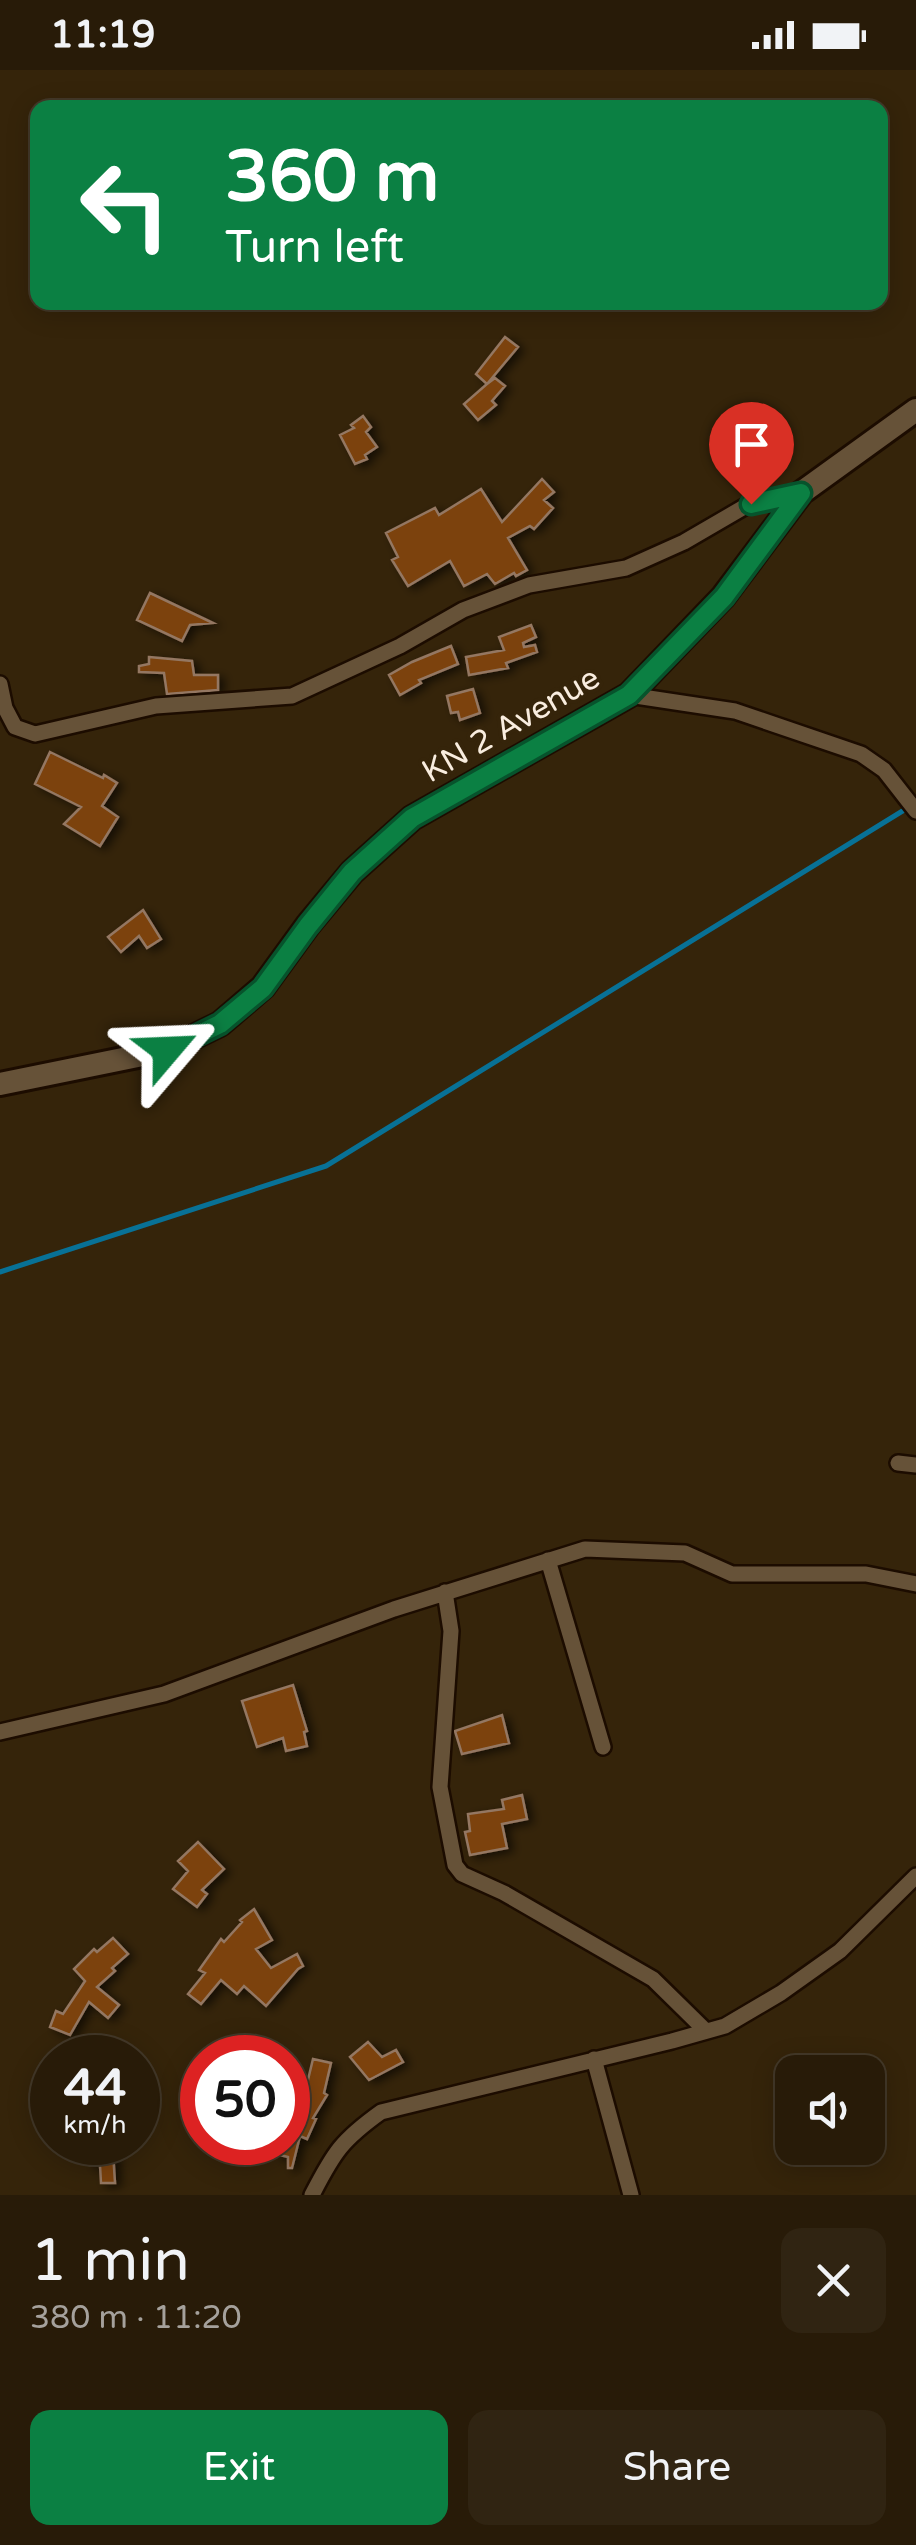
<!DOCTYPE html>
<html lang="en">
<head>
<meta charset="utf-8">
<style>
  body { margin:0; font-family:"Varela Round",sans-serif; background:#302412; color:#f1f3f6; height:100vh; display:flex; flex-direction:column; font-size:38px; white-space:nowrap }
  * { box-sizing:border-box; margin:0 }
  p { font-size:32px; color:#a5a19c }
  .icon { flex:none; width:55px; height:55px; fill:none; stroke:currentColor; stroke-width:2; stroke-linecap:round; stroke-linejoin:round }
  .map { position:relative; height:2125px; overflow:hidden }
  .side { display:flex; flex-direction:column; background:#281b08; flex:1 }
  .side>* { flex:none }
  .banner { position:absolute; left:30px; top:30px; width:858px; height:210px; border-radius:20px; box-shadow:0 5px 25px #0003,0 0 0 2px #443929; background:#0b8043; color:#fff; overflow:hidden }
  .buttons { position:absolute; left:775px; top:1985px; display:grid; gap:20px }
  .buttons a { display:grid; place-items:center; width:110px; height:110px; border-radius:20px; background:#281b08; box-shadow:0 5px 25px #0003,0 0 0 2px #443929; font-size:50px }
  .speed { position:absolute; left:30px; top:1965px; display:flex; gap:20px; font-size:50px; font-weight:700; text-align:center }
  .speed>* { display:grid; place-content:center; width:130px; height:130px; border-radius:50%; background:#281b08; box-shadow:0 5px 25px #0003,0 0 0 2px #443929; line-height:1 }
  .speed small { font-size:25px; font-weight:400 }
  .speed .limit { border:15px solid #d22; background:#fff; color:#111 }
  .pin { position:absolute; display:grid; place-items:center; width:85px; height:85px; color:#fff; margin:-102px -42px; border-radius:50% 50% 50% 0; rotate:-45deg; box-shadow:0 0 10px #0007 }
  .pin .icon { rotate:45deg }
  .me { position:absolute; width:110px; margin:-55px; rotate:64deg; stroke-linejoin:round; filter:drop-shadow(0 0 8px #0008) }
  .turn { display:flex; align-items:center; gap:35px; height:210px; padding:0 30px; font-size:45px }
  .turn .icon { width:130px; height:130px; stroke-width:2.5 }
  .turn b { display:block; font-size:70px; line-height:85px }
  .round { display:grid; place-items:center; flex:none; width:105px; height:105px; border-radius:20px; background:#302412 }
  .overview { display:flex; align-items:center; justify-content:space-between; height:170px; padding:0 30px }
  h1 { font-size:60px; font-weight:600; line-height:75px }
  .cta { display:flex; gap:20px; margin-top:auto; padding:20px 30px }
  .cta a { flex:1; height:115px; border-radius:20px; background:#0b8043; color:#fff; font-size:40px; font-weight:600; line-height:115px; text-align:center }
  .cta a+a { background:#302412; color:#f1f3f6 }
  .status { display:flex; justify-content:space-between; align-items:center; height:70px; padding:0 50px; background:#281b08; direction:ltr }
  .status svg { height:28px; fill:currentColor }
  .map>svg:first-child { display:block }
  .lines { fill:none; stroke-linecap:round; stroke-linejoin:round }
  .stream { stroke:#087196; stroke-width:5 }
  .building { fill:#7b420b; stroke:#947762; stroke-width:2.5; filter:url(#shadow) }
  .street-casing { stroke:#1c0c00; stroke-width:20 }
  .secondary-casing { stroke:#1c0c00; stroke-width:28 }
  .street { stroke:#665238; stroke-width:15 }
  .secondary { stroke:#665238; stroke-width:22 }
  .route-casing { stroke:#07532c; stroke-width:25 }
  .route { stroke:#0b8043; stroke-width:18 }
  .labels { text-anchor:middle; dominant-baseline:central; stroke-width:8; stroke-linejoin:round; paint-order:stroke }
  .street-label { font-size:32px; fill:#f9eddf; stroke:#35240a }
</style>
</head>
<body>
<div class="status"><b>11:19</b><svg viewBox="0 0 49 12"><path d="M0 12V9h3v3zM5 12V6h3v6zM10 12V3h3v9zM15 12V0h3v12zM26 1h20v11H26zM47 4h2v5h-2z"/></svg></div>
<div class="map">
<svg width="916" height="2125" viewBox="0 0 916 2125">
  <defs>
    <filter id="shadow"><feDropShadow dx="5.5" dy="3" stdDeviation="5" flood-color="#0009"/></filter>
  </defs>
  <rect width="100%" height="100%" fill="#35240a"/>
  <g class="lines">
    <path class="stream" d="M0,1202L326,1096L909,737"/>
  </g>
  <path class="building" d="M505,267L518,277L487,314L495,308L505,316L492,331L496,335L478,350L464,334L487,314L476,304Z
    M363,346L371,357L366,362L377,377L365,385L367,389L355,394L340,365L354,358L351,355Z
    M542,409L554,422L544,430L553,438L534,459L530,456L508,468L527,500L516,506L514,503L495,514L487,504L464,516L450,491L408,516L392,490L398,487L386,463L435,438L439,445L481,419L502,452Z
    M150,523L213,553L190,555L182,571L137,550Z
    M531,555L536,567L523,573L524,577L535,575L537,582L506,593L508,598L469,605L466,587L504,580L499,567Z
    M451,576L458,594L419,610L421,613L400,625L389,605L412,592Z
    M149,587L192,591L194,605H218V620L167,624L164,603L139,602V596L149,594Z
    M473,619L480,643L460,650L458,642L451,643L447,626Z
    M50,682L103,708L104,705L117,713L102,736L118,747L100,776L64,754L81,737L35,714Z
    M143,840L161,869L147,878L139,866L121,882L108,867Z
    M293,1615L307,1661L304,1662L307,1676L286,1681L283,1668L257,1677L242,1631Z
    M502,1645L509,1673L462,1684L455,1661Z
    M522,1725L527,1749L502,1754L507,1778L470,1785L465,1762L470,1761L468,1744L504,1739L502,1730Z
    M198,1772L224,1799L202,1820L207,1824L197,1837L173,1819L188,1801L178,1791Z
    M254,1839L272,1870L256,1879L271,1898L297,1884L303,1896L298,1899L266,1936L244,1916L237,1924L221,1910L201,1934L188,1924L205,1903L199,1900L221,1869L224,1872L242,1852L240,1850Z
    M113,1868L128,1884L112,1898L115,1901L97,1917L119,1935L108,1948L89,1932L70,1965L50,1957L56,1941L63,1944L85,1911L74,1899L94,1879L97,1882Z
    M368,1972L382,1987L396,1980L403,1992L369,2010L350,1987Z
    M313,1989L331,1993L324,2023L327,2025L313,2048L316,2049L307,2069L300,2066L292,2098H288V2087L276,2084L279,2072H288V2067L299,2039L293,2038L307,2014Z
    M91,2080L113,2082L115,2113H101L100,2095H90Z"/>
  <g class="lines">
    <defs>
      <path id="street" d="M0,614L5,638L15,657L35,664L156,636L292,626L400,576L463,540L529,515L626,498L684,472L751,433L801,423
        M629,625L735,641L861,684L884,700L916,741
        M898,1393L916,1395
        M548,1490L603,1677
        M445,1522L451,1561L440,1717L455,1795L462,1804L504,1823L653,1909L706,1961
        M0,1662L164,1624L394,1539L585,1479L685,1483L732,1504H866L916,1514
        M594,1989L631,2125
        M312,2125C334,2082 342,2070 381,2042L672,1971L725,1956L781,1923L840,1881L916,1806"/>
      <path id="secondary" d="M0,1014L167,980L220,954L263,917L308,855L352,802L412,748L629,625L723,527L801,423L916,340"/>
    </defs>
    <use href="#street" class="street-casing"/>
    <use href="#secondary" class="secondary-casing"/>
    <use href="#street" class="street"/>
    <use href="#secondary" class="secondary"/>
  </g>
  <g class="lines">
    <defs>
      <path id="route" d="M167,980L220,954L263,918L308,856L352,802L412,748L629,625L724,527L801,423L751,434"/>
    </defs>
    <use href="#route" class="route-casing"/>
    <use href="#route" class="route"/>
  </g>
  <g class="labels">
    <g class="street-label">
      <text transform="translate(511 655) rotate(-30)">KN 2 Avenue</text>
    </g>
  </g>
</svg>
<div class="buttons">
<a><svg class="icon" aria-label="sound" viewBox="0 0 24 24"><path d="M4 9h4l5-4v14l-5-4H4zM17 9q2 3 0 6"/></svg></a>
</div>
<div class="speed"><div>44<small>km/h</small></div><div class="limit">50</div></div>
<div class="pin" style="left:751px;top:434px;background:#d93025"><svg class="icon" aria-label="arrive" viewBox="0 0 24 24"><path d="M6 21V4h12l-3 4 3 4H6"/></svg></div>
<svg class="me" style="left:167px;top:980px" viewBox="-20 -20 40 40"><path d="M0-17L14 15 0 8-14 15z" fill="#0b8043" stroke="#fff" stroke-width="4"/></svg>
<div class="banner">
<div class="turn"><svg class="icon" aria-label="left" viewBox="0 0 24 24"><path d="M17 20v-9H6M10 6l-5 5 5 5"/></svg><div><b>360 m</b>Turn left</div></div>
</div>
</div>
<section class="side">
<div class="overview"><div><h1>1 min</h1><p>380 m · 11:20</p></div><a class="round"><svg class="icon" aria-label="close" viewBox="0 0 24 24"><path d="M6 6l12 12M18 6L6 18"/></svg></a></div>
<div class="cta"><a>Exit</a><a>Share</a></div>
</section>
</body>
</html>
